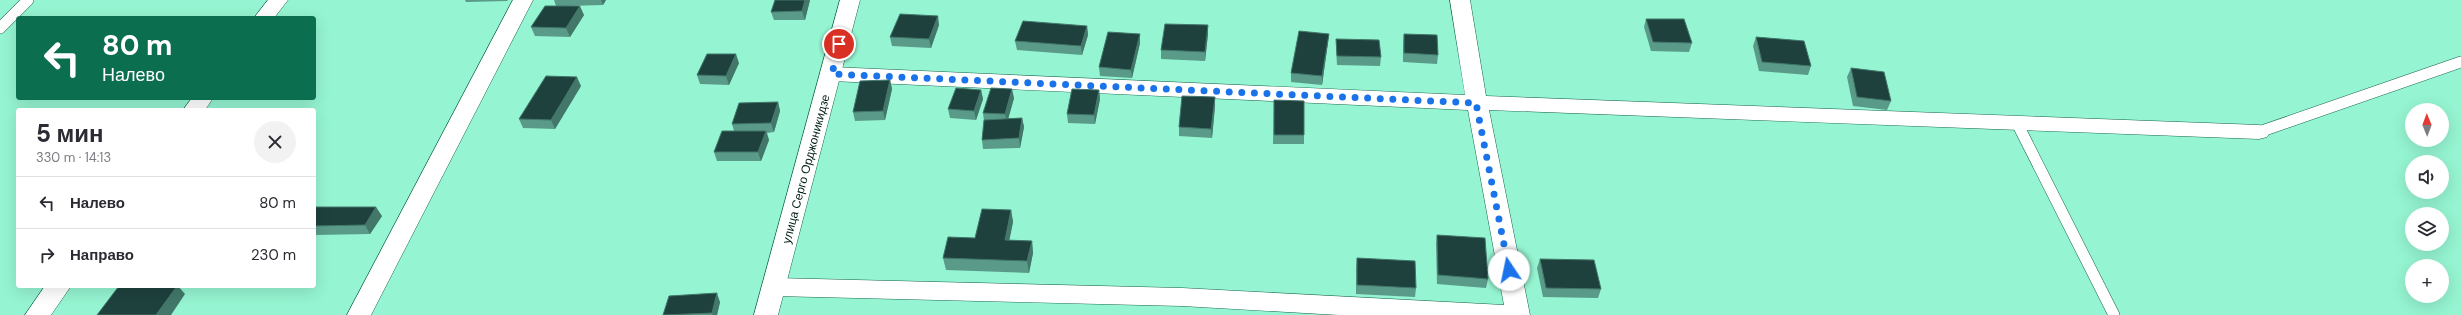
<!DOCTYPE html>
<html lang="ru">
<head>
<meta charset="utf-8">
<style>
  body { margin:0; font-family:"DM Sans",sans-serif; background:#f2f2f3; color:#2b2b33; height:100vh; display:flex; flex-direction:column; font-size:15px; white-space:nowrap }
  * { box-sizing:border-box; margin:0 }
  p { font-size:13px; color:#7c7c81 }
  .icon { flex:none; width:22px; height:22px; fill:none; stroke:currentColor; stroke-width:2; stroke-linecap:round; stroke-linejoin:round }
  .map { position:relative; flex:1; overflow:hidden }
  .sheet { position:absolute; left:16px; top:108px; width:300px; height:180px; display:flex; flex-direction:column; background:#fff; border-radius:4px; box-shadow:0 4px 16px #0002 }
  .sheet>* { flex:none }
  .top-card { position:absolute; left:16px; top:16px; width:300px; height:84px; border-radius:4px; box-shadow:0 4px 16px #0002; background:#0b6e4f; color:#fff; overflow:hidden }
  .needle { width:26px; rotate:359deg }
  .buttons { position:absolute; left:2405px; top:103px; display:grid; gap:8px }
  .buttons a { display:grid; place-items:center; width:44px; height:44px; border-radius:50%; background:#fff; box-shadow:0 4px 16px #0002; font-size:20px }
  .pin { position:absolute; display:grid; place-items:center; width:34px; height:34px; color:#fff; margin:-17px; border:2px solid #fff; border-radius:50%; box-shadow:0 1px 4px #0007 }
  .me { position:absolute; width:44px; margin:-22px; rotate:349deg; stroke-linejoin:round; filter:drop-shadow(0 0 3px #0008) }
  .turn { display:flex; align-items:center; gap:14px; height:84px; padding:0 20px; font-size:18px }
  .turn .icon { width:52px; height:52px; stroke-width:2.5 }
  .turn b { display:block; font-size:28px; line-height:34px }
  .round { display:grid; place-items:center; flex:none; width:42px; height:42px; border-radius:21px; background:#f2f2f3 }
  .head { display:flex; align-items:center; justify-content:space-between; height:68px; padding:0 20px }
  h1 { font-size:24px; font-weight:800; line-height:30px }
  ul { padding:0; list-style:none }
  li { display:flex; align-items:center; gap:12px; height:52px; padding:0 20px; border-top:1px solid #e1e1e2 }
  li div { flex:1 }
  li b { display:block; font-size:15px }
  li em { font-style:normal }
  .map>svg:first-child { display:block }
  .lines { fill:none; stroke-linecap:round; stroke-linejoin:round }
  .lane-casing { stroke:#17654e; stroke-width:12 }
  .street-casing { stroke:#17654e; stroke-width:1 }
  .secondary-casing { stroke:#17654e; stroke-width:1 }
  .lane { stroke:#fff; stroke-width:11 }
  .street { fill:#fff; fill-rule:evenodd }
  .secondary { fill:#fff; fill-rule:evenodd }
  .wall { fill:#5a9a88 }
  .shaded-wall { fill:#42776a }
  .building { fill:#1e413e; stroke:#42776a }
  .route { stroke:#1a73e8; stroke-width:7; stroke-dasharray:0 12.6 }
  .labels { text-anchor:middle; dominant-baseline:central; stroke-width:4; stroke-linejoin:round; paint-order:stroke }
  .street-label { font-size:12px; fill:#011f15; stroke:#fff }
</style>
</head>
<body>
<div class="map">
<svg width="2461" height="315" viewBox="0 0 2461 315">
  <rect width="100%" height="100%" fill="#95f4d1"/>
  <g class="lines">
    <defs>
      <path id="lane" d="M0,28L28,0
        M2017,123L2114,315
        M2259,132L2461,62"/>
      <path id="street" d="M268,0H288L274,18H254Z
        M513,0H533L371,315H347Z
        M1450,0H1470L1486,96L2259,125L2267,127L2270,132L2267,137L2259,139L1489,110L1530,315H1339L1182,306L775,296L766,294L763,287L766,280L775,278L1182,288L1504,305L1468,110L832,81L825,79L822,74L825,69L832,67L1465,95Z
        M192,98H213L205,110H183Z
        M45,286H71L51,315H25Z"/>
      <path id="secondary" d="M840,0H860L778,315H754Z"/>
    </defs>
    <use href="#lane" class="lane-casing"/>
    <use href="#street" class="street-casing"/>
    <use href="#secondary" class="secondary-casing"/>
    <use href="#lane" class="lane"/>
    <use href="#street" class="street"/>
    <use href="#secondary" class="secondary"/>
  </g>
  <path class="wall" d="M465,0H508L507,1L466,2Z
    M554,0H606L603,5L567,6L584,15L570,37L535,36L531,27L556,6Z
    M810,0L805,20H774L771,12Z
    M1646,19L1692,43L1689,52L1651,51L1644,27Z
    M939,25L931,48L892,46L890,37Z
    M1087,26L1088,35L1082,55L1017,50L1015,41Z
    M1208,34L1205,61L1161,59V50Z
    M1404,34L1438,55L1437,64L1403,62V43Z
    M1756,37L1811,66L1808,75L1759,71L1753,46Z
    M1336,39L1381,57L1380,66L1337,65L1336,48Z
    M1328,42L1322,85L1291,82V73Z
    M1140,43L1132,78L1100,76L1099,67Z
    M739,63L729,85L700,84L697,75Z
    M1851,68L1891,101L1887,110L1853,106L1847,77Z
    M890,80L892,89L885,120L855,121L853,112Z
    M581,86L555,129L523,128L519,119Z
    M981,90L983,99L976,120L950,118L948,109Z
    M1099,90L1100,99L1095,124L1068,123L1067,114Z
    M1014,98L1008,119L1022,118L1024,127L1020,148L983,149L982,140L984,121L983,113Z
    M1274,100L1304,135V144H1273Z
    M778,102L780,111L774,132L767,133L769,140L761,161H717L714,152L734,131L732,124Z
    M1215,106L1212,138L1179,136V127Z
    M314,207L382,216L370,234L314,235Z
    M1011,210L1013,222L1009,240L1032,241L1033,253L1029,273L946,270L943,258L975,238Z
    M1437,235L1488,279L1486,288L1437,284L1436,244Z
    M1357,258L1416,288L1415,297L1356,294V267Z
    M1540,259L1601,289L1598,298L1543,297L1537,268Z
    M720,302L717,315H663Z"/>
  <path class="shaded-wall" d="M601,0H606L603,5Z
    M805,0H810L805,20L802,11Z
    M580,6L584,15L570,37L566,28Z
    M938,16L939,25L931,48L929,39Z
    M1208,25V34L1205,61V52Z
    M1087,26L1088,35L1082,55L1081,46Z
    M1140,34V43L1132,78L1131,70Z
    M1329,34L1328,42L1322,85V76Z
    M736,54L739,63L729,85L726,76Z
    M577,77L581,86L555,129L551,120Z
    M890,80L892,89L885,120L883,111Z
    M1012,89L1014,98L1007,123L1005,114Z
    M981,90L983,99L976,120L974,111Z
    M1099,90L1100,99L1095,124L1094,115Z
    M1215,97V106L1212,138L1211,129Z
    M778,102L780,111L774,132L771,123Z
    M1022,118L1024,127L1020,148L1019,138Z
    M766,131L769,140L761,161L758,152Z
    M376,207L382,216L370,234L365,225Z
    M1011,210L1013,222L1007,252L1005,240Z
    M1032,241L1033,253L1029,273L1027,261Z
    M177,286H178L185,294L171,315H156Z
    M717,293L720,302L717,315H713L712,313Z"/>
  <path class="building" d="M775,0H805L802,11L771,12Z
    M545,6H580L566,28L531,27Z
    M900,14L938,16L929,39L890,37Z
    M1646,19H1684L1692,43L1653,42Z
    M1023,21L1087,26L1081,46L1015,41Z
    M1165,24L1208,25L1205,52L1161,50Z
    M1299,31L1329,34L1322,76L1291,73Z
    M1108,32L1140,34L1131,70L1099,67Z
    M1404,34L1437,35L1438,55L1404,53Z
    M1756,37L1804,41L1811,66L1762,62Z
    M1336,39L1379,40L1381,57L1337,56Z
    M707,54H736L726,76L697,75Z
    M1851,68L1884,72L1891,101L1857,97Z
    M546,76L577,77L551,120L519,119Z
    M890,80L883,111L853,112L860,81Z
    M956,88L981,90L974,111L948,109Z
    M991,88L1012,89L1005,114L983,113Z
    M1072,89L1099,90L1094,115L1067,114Z
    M1182,96L1215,97L1211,129L1179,127Z
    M1274,100L1304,101V135H1274Z
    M778,102L771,123L732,124L739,103Z
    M196,109H251L250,110H195Z
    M1022,118L1019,138L982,140L984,120Z
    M722,131H766L758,152H714Z
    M314,207H376L365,225L314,226Z
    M982,209L1011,210L1005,240L1032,241L1027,261L943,258L948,237L975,238Z
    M1437,235L1485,238L1488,279L1438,275Z
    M1357,258L1415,261L1416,288L1357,285Z
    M1540,259L1594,260L1601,289L1546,288Z
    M119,286H177L156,315H97Z
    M717,293L712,313L663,315L669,296Z"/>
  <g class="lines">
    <path class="route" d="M839,44L832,74L1476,103L1509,270"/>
  </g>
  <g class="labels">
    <g class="street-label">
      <text transform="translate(806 169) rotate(-75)">улица Серго Орджоникидзе</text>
    </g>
  </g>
</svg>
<div class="buttons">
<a><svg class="needle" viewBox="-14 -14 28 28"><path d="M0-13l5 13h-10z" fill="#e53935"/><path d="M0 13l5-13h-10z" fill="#7c7c81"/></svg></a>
<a><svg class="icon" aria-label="sound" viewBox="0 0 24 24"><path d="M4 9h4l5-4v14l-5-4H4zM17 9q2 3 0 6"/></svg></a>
<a><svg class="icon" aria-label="layers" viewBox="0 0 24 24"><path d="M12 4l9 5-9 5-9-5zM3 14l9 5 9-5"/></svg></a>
<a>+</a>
</div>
<div class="pin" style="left:839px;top:44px;background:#d93025"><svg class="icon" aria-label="arrive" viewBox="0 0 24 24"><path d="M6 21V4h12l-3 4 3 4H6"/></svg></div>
<svg class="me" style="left:1509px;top:270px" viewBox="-20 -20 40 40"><circle r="19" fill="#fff"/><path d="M0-13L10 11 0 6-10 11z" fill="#1a73e8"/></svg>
<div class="top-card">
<div class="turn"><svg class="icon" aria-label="left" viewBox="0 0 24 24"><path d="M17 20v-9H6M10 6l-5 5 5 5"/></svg><div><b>80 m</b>Налево</div></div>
</div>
<section class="sheet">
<div class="head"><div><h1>5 мин</h1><p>330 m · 14:13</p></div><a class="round"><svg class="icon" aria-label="close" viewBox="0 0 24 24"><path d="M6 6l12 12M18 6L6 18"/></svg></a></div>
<ul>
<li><svg class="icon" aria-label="left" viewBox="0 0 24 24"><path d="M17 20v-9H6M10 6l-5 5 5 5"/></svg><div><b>Налево</b></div><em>80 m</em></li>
<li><svg class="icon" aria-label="right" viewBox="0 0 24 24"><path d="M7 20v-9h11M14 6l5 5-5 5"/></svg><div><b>Направо</b></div><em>230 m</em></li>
</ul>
</section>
</div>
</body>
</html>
